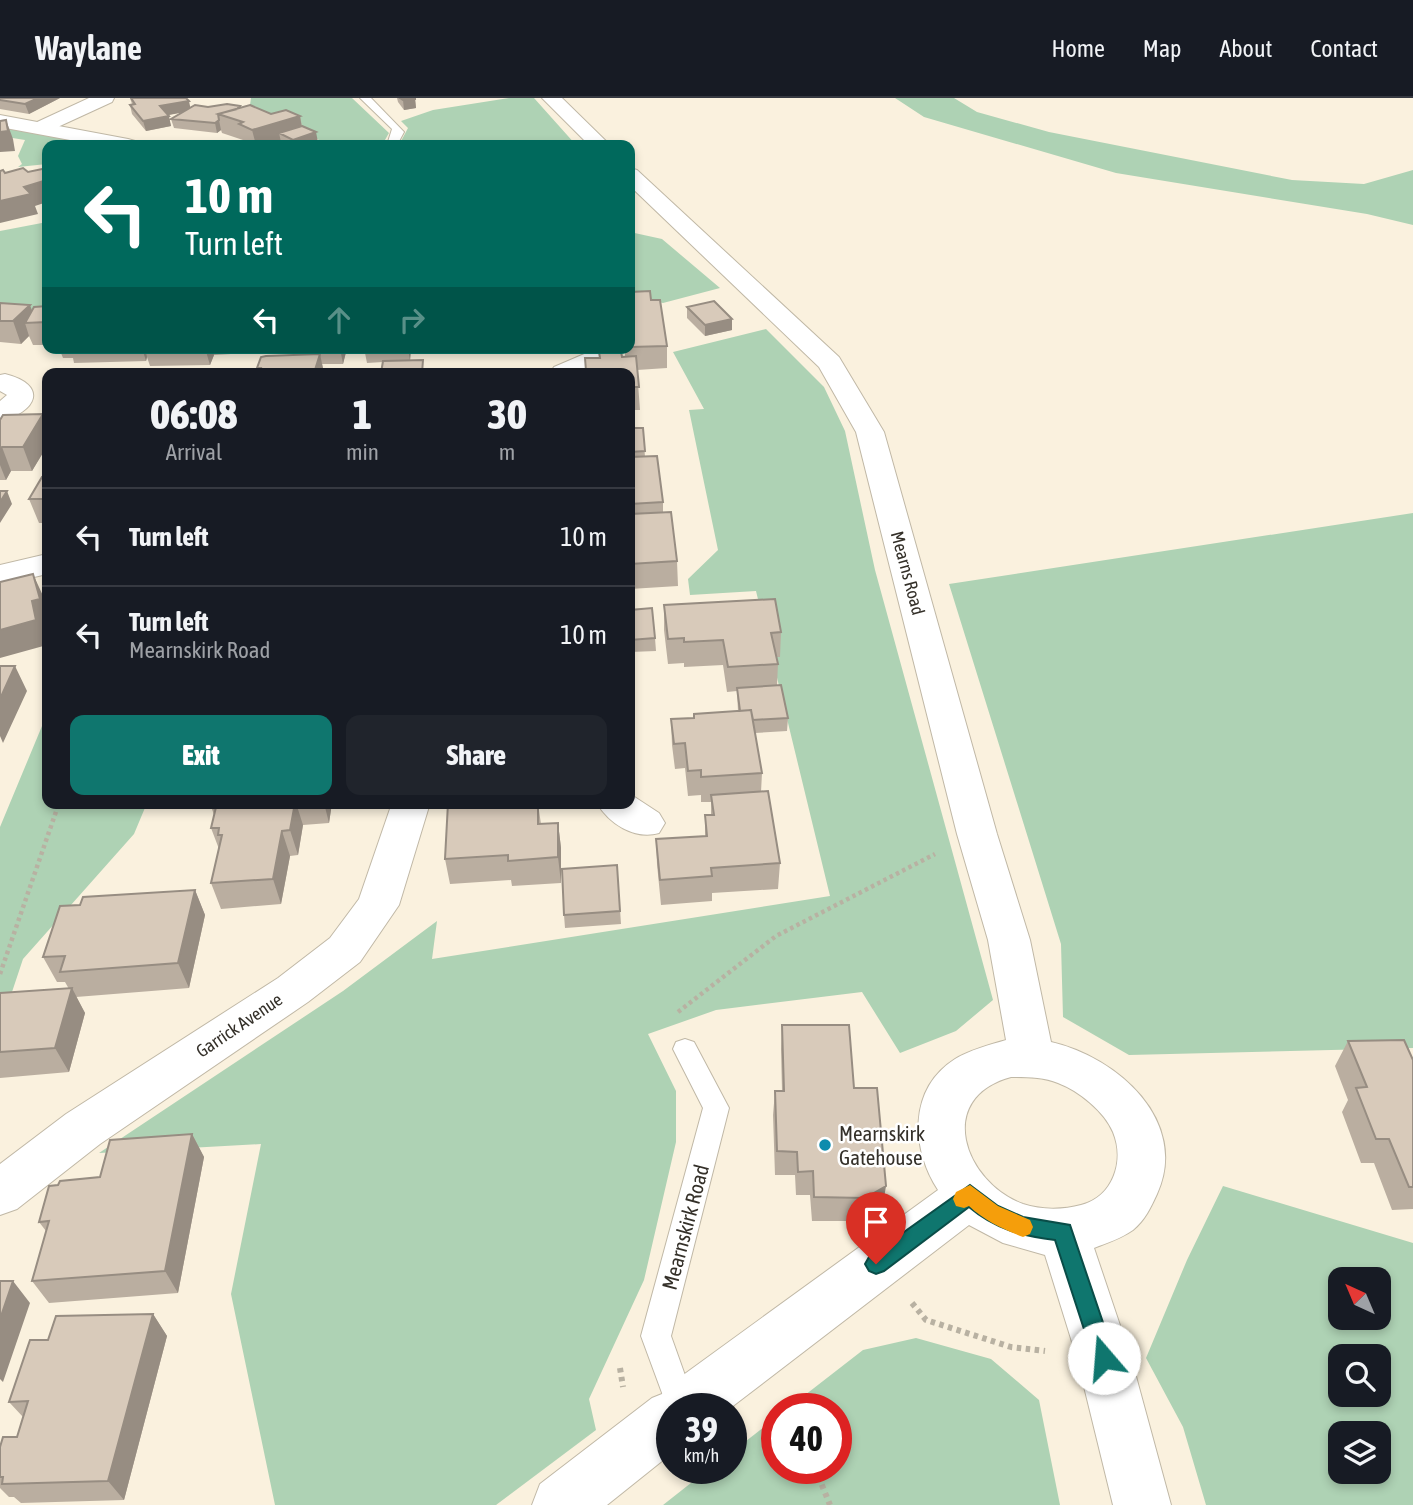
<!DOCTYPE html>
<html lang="en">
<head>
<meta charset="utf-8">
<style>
  body { margin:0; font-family:"Asap Condensed",sans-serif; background:#20242c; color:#f1f3f6; height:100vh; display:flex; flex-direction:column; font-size:26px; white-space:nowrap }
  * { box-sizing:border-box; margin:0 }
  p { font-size:23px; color:#9ea1a6 }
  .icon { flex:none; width:38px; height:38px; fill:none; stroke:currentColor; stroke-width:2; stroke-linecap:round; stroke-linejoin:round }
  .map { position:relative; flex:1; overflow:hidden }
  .sheet { position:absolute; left:42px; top:270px; width:593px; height:441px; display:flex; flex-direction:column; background:#171b24; border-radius:14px; box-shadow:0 4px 10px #0003 }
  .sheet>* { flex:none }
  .top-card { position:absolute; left:42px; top:42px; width:593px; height:214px; border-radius:14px; box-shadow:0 4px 10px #0003; background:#00695c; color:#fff; overflow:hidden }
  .needle { width:46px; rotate:316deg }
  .buttons { position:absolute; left:1328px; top:1169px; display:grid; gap:14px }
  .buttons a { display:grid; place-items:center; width:63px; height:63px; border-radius:14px; background:#171b24; box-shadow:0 4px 10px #0003; font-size:35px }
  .speed { position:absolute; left:656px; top:1295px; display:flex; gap:14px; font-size:35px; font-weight:700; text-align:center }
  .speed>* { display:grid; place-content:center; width:91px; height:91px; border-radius:50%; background:#171b24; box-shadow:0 4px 10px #0003; line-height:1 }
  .speed small { font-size:18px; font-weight:400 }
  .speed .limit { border:10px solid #d22; background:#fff; color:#111 }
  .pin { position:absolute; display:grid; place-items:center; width:60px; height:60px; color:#fff; margin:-72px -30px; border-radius:50% 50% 50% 0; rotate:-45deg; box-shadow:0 0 7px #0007 }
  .pin .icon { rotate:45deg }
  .me { position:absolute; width:77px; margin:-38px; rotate:342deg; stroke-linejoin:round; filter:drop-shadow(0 0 5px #0008) }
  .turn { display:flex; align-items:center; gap:24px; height:147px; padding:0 28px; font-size:32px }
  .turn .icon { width:91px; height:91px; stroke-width:2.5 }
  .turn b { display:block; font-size:49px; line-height:60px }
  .lanes { display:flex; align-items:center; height:66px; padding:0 28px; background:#0003; justify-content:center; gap:35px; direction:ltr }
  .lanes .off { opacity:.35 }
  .eta { display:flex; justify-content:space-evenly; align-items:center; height:119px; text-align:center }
  .eta b { font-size:42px; font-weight:800; line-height:49px }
  .cta { display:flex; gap:14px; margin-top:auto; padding:14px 28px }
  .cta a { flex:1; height:80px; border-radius:14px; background:#0f766e; color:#fff; font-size:28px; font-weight:800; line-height:80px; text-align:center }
  .cta a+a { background:#20242c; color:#f1f3f6 }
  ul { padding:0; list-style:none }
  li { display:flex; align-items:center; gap:21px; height:98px; padding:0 28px; border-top:2px solid #363941 }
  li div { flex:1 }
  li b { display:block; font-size:26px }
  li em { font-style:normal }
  header { display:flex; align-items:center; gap:42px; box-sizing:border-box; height:98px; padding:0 35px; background:#171b24; border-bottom:2px solid #363941 }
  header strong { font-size:33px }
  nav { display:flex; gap:38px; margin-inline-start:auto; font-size:24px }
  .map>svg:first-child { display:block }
  .green { fill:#aed2b4; fill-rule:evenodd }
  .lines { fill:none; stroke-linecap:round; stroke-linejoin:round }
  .lane-casing { stroke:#c0b8a6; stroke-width:2 }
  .street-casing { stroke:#c0b8a6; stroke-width:2 }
  .secondary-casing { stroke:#c0b8a6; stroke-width:2 }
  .path-far1 { stroke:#b8b1a2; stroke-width:4.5; stroke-dasharray:3.5 3.5; stroke-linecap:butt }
  .path { stroke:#b8b1a2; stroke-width:6; stroke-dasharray:4.5 4.5; stroke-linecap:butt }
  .lane { fill:#fff; fill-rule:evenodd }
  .street { fill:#fff; fill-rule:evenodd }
  .secondary { fill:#fff; fill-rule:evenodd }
  .wall { fill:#baaea0 }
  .shaded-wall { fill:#978d82 }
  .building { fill:#d8caba; stroke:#978d82; stroke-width:2 }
  .route { fill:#0f766e; stroke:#0a4d48; stroke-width:2 }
  .slow { fill:#f59e0b }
  .poi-dot { fill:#0d8cad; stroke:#fff; stroke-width:2.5 }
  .labels { text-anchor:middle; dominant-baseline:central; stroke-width:5; stroke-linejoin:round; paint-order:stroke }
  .street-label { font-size:18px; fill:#343029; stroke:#fff }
  .near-poi-label { font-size:21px; fill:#343029; stroke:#fff; text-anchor:start }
  .near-street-label { font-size:21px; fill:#343029; stroke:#fff }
</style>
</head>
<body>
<header>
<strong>Waylane</strong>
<nav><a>Home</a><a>Map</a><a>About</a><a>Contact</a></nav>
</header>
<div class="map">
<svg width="1413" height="1407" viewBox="0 0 1413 1407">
  <rect width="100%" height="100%" fill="#faf1de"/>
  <path class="green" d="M251,0H352L389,35L382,47H325L300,27L249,14Z
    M509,0H534L576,47H399L408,30L401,23L433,12Z
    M895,0H954L977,14L1049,34L1292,82L1364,86L1413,72V127L1367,116L1116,75L924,19Z
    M0,28L90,45V47H47V66L18,69L22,66L18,58L25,42L0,38Z
    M47,124V220L0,216V133Z
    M630,134L662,141L720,190L663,205L630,197Z
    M766,231L824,289L845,333L875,472L993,902L956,933L900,955L862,894L716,912L648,936L676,993V1044L644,1182L589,1301L596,1332L496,1407H275L231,1196L261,1046L99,1055L343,893L437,823L432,861L830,798L756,493L690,497L688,481L718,452L689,312L704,311L673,254Z
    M1413,415V950L1129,957L1063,919L1061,846L949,486Z
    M47,616V705H147L134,736L23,861L0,930V729Z
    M1223,1088L1413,1145V1407H1206L1183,1329L1146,1260L1187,1162ZM1340,1181H1379V1220H1340ZM1340,1258H1379V1297H1340ZM1340,1335H1379V1374H1340Z
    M916,1240L991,1261L1039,1302L1060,1407H663L710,1370H732V1354L777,1319V1370H836V1311H787L863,1252Z"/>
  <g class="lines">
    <defs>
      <path id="lane" d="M360,0H371L404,34L397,47H387L392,31Z
        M685,941L694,944L729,1010L671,1238L697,1311H672V1322L641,1238L703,1010L673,951L676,944Z"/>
      <path id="street" d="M89,0H114L112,4L49,33H35L32,29L35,25Z
        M596,251L605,253L609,259C596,278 570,275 550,275L554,269Z
        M5,276C49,287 37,314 0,323V303L7,297L0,293V277Z
        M47,456V476L0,487V467Z
        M630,696L659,715L665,725L659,735C635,742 609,726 597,705H630Z
        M392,705H430L399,807L360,864L308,904L100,1046L17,1111L0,1117V1066L66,1016L278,880L330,840L359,801Z"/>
      <path id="secondary" d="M542,0H562L610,47H589Z
        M0,17L128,41L135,43L138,47H97L0,29Z
        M630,70L637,72L839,259L884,334L997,736L1030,842L1051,944C1117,959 1190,1023 1157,1096C1151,1109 1145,1122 1133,1132C1122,1140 1107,1145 1094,1150L1131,1260L1171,1407H1113L1077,1260L1045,1157L1003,1145L969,1127L729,1311H672V1355L607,1407H532L540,1386L652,1300L662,1296L664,1291L938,1092C911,1051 908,991 955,961C970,952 989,947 1006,942L988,842L957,736L856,334L819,269L630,88ZM1011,979C1026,979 1044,979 1058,985C1079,993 1104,1013 1113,1034C1125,1063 1113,1099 1081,1107C1063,1112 1041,1112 1023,1106C964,1084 934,1000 1011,979Z"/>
    </defs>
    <use href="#lane" class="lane-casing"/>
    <use href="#street" class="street-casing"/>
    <use href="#secondary" class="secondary-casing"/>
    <path class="path-far1" d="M0,876L59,705
      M678,914L776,838L935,756"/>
    <path class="path" d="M912,1205L926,1222L1011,1249L1045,1253
      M620,1270L623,1289
      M815,1370L830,1407"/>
    <use href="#lane" class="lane"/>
    <use href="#street" class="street"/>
    <use href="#secondary" class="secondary"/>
  </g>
  <path class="wall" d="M0,0H60L29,16L0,11Z
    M130,0H186L190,9L240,8L241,9L271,16L300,18L302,28L318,44L309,47H284L281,45V44L269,47H248L243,45V42L222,35L221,32L217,35L174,30L171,21L182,14L168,17L171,28L146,33L132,16L130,7L132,6Z
    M397,0H415L416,10L404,12L398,4Z
    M630,194L651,202L667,248V270L637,272L640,312H630V275L586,273L622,259L625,258V250H630Z
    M0,205L32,212L47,208V247H33L29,238L21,246L0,244Z
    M687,209L732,232L705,238L687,220Z
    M59,250H234L231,256L214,257L210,267L150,268L147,259L146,263L74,265L73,260H63Z
    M306,250H347L343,266H322L324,275H258L257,270L308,256Z
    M364,250H411L410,262L425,273L383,264L367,265Z
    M43,316L47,326V348L32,373H11L6,382H0V322Z
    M630,330H643L645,359L663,404V414L677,463L678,488L630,491Z
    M47,378V425H39L29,401Z
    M664,507L781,534L780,559H776L778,566L777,587L788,620L787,633L755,635L762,675L761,694L780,765L778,791L712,795V803L661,807L657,766L656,741L705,738V717H711V704H701V697L688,698L685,670L675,671L672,647L671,621L694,620V616L738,613L737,593L727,594L723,567L684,569V565L668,566L664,532Z
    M630,512L655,540L656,553L630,554Z
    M210,705H332L329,725L303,727L298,757L290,758L281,806L221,811L211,785L219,751L211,730L214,717Z
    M448,705H513V708L538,706L541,726L558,725L561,750V785L512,788L511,782L450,786L445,761Z
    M617,767L621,826L565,830L564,817Z
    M195,792L205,817L189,890L76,899L85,915L69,974L0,980V895L69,891L65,884H57L43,859L80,807Z
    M782,927L854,990L882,1112L862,1123H812L810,1097H796L795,1077H775L773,1017L775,993H782L781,951Z
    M1348,943L1413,962V1111L1392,1112L1374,1065H1361L1342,1014L1348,1002L1335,968Z
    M192,1036L204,1059L178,1195L49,1205L32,1183L46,1133L39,1124L58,1087L100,1079Z
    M153,1216L167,1238L124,1402L21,1405L14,1399H9L0,1390V1349L17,1339L23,1319L9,1304L48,1242Z"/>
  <path class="shaded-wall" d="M38,0H60L29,16L25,6Z
    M415,1L416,10L404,12L403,2Z
    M189,3L191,13L163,18L160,8Z
    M169,18L171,28L146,33L143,23Z
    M300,18L303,37L279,35L281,44L269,47H256L252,32Z
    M6,22L13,41L15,53L0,54V34Z
    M219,22L221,32L217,35L215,25Z
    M316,34L318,44L309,47H294L293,42Z
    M47,82V104L35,108L38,116L0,125V103L24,89Z
    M30,207L36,224L25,225L29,238L21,246L13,223Z
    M732,221V232L705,238V227Z
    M142,250H145L147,259L146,263Z
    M205,250H212L214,257L210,267Z
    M340,250H347L343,266Z
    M408,250H411L410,263Z
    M320,256L324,275H314Z
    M43,316L47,326V348L32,373L23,349Z
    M2,349L11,373L6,382L0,367V352Z
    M7,393L12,406L0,425V404Z
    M33,476L44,500L47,515V527L42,528L47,547L0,560V532L32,503Z
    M15,568L27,593L3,645L0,638V601Z
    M295,705H296L303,727L298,757L290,732Z
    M324,705H332L329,725Z
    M558,725L561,750V785L558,759Z
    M282,733L290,758L281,806L273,781Z
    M195,792L205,817L189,890L178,865Z
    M72,890L85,915L69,974L55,950Z
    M192,1036L204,1059L178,1195L165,1173Z
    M886,1088L882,1112L862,1123L865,1100Z
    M13,1183L30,1205L3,1284L0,1281V1221Z
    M153,1216L167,1238L124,1402L108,1383Z"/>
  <path class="building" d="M0,0H38L25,6L0,2Z
    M131,0H186L189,3L160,8L169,18L143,23L130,7L135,6Z
    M400,0H415V1L403,2Z
    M227,6L240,8L237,11L218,16L219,22L215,25L171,21L195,7L208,9Z
    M250,7L271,16L286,12L300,18L252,32L239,26L243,24L218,16Z
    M6,22L8,33L0,34V23Z
    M302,28L316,34L293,42L279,35Z
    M305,43L309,47H282Z
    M23,70L28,74L47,70V82L24,89L31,96L0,103V73L3,72L5,75Z
    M650,193L651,202H660L667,248L630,249V194Z
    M714,203L732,221L705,227L687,209Z
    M0,205L30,207L13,223H0Z
    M47,208V224L25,225L34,209Z
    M621,253L622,259L636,258L639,289H630V275H573V274L586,273L585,260H600L599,254Z
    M320,256L314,275H260L261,270H257L261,259L266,258Z
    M423,262L422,275H381L383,263Z
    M471,273V275H442Z
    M43,316L23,349H2L0,352V322L3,317Z
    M630,330H643L645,353L630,354Z
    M657,358L663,404L630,406V359Z
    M47,378V401H29L42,379Z
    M0,393H7L0,404Z
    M671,414L677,463L630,466V416Z
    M33,476L40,501L32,503L36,522L0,532V484Z
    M775,501L781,534L771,535L778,566L728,569L723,542L684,544V540L668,541L664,507Z
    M652,510L655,540L630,542V512Z
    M0,568H15L0,601Z
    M781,587L788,620L753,622L751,612L740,613L737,590Z
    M751,612L762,675L701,679V672L688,673L685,645L674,646L671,621L694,620V616Z
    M768,693L780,765L711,770L712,778L660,782L656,741L707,738L705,717H714L711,697Z
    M217,705H295L290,732L282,733L273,781L211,785L222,737H218L219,730H211Z
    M448,705H510V708L538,706V726L558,725V759L508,763V757L445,761Z
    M617,767L620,813L564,817L562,771Z
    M195,792L178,865L60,874L65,858L43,859L60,808L80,807L83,799Z
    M72,890L55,950L0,954V895Z
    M782,927H849L854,990H877L886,1088L865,1100L814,1099L813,1073L798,1074L797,1054L777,1053L775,993H784Z
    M1404,942L1413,962V1089H1409L1389,1041H1376L1356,990L1367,989L1348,943Z
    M192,1036L165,1173L32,1183L49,1123L39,1124L49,1088L58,1087L60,1083L100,1079L110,1042Z
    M0,1183H13L0,1221Z
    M153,1216L108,1383L2,1386L3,1379H0V1349L3,1339H17L28,1303L9,1304L30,1242H48L56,1218Z"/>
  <path class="route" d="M970,1087L998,1108L1023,1119L1070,1127L1115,1260L1112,1268L1104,1271L1096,1268L1055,1142C1022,1138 995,1131 969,1109L884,1173L876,1176L869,1173L865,1166L869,1159Z"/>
  <path class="slow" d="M970,1087L998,1108L1030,1122L1033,1129L1030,1136L1023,1139C1003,1131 985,1123 969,1108L964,1110L956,1108L953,1101L956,1094Z"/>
  <circle class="poi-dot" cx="825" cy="1047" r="7"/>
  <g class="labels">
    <g class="street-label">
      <text transform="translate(908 475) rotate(75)">Mearns Road</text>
      <text transform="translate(239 927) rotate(-34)">Garrick Avenue</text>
    </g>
    <g class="near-poi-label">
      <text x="839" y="1035">Mearnskirk<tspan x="839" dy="24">Gatehouse</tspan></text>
    </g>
    <g class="near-street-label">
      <text transform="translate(685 1129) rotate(-75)">Mearnskirk Road</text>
    </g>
  </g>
</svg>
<div class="buttons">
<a><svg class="needle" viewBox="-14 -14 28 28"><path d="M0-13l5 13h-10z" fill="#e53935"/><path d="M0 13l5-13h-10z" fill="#9ea1a6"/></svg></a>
<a><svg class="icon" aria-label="search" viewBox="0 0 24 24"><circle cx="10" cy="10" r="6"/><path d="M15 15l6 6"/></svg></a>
<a><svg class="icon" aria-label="layers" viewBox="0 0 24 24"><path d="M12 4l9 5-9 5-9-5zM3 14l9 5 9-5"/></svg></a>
</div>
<div class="speed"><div>39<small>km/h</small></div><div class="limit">40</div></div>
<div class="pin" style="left:876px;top:1166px;background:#d93025"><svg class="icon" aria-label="arrive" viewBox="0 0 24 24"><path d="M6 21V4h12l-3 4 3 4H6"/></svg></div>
<svg class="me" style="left:1104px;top:1260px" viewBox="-20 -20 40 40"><circle r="19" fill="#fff"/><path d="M0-13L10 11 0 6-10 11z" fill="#0f766e"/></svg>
<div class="top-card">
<div class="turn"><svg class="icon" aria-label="left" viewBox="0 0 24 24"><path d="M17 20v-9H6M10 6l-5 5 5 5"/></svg><div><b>10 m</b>Turn left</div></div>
<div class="lanes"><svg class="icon" aria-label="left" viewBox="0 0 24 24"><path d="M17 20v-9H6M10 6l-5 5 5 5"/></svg><svg class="icon off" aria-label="ahead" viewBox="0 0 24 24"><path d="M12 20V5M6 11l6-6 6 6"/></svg><svg class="icon off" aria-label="right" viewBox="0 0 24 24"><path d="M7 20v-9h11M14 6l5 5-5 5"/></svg></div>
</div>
<section class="sheet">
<div class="eta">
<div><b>06:08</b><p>Arrival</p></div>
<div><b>1</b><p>min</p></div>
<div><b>30</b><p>m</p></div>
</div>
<ul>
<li><svg class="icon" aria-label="left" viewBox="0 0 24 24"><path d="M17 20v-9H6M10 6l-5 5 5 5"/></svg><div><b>Turn left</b></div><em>10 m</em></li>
<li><svg class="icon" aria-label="left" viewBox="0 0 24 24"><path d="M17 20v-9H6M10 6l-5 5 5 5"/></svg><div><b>Turn left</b><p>Mearnskirk Road</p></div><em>10 m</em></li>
</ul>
<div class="cta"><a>Exit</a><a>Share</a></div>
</section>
</div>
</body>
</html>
